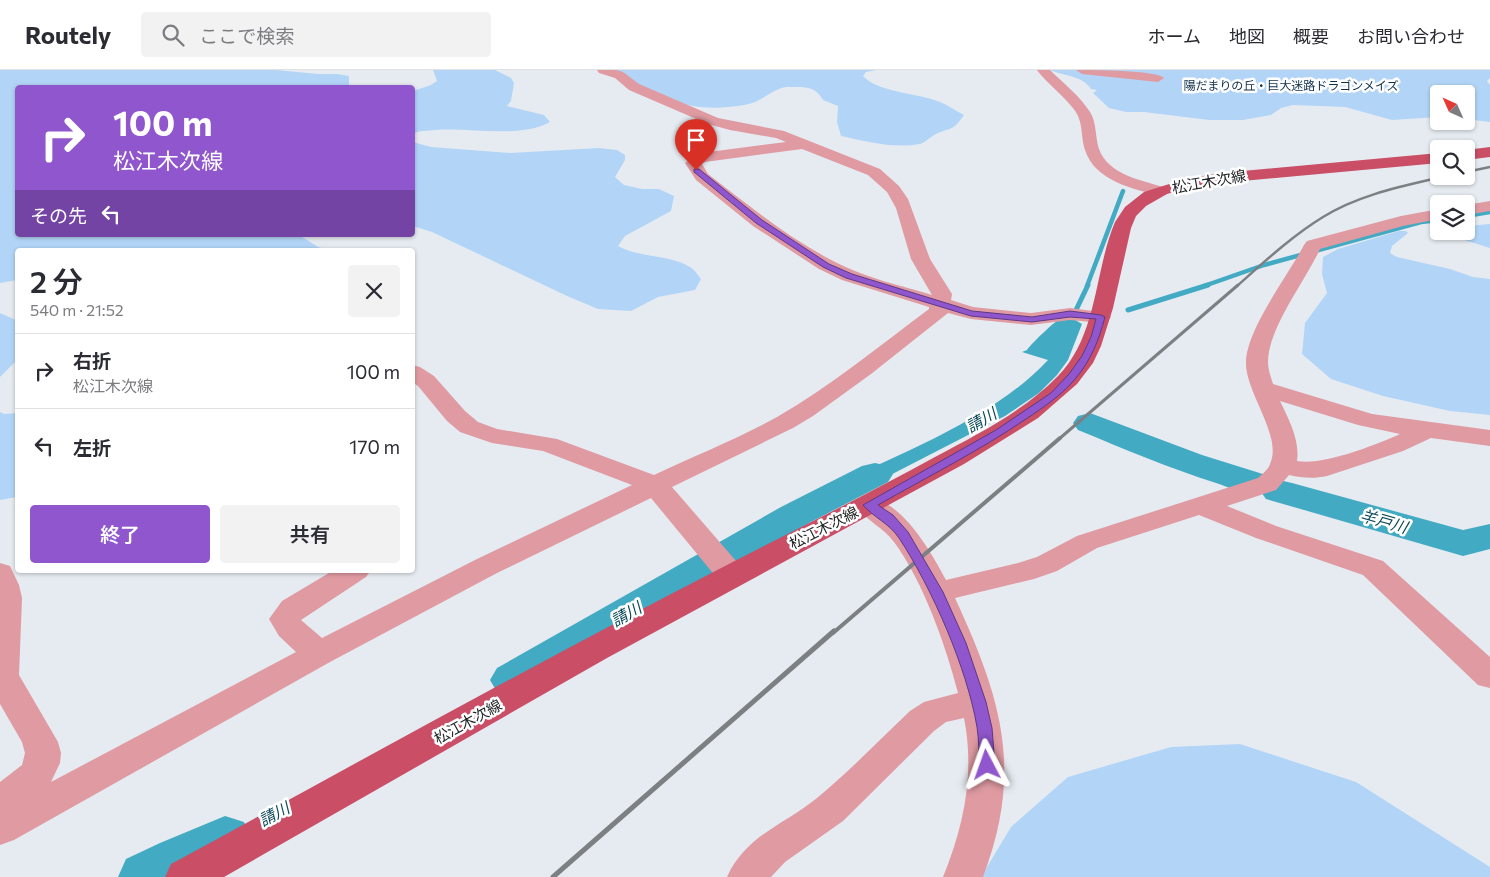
<!DOCTYPE html>
<html lang="ja">
<meta charset="utf-8">
<style>
body{margin:0;font-family:Commissioner,"Noto Sans JP",sans-serif;background:#f2f2f3;color:#2b2b33;height:100vh;display:flex;flex-direction:column;font-size:19px;white-space:nowrap}
*{box-sizing:border-box;margin:0}
p{font-size:16px;color:#7c7c81}
.icon{flex:none;width:28px;height:28px;fill:none;stroke:currentColor;stroke-width:2;stroke-linecap:round;stroke-linejoin:round}
.map{position:relative;flex:1;overflow:hidden}
.drawer{position:absolute;left:15px;top:178px;width:400px;height:325px;display:flex;flex-direction:column;background:#fff;border-radius:5px;box-shadow:0 1px 4px #0004}
.drawer>*{flex:none}
.guide{position:absolute;left:15px;top:15px;width:400px;height:152px;border-radius:5px;box-shadow:0 1px 4px #0004;background:#9056cd;color:#fff;overflow:hidden}
.needle{width:32px;rotate:315deg}
.controls{position:absolute;left:1430px;top:15px;display:grid;gap:10px}
.controls a{display:grid;place-items:center;width:45px;height:45px;border-radius:5px;background:#fff;box-shadow:0 1px 4px #0004;font-size:25px}
.pin{position:absolute;display:grid;place-items:center;width:42px;height:42px;color:#fff;margin:-51px -21px;border-radius:50% 50% 50% 0;rotate:-45deg;box-shadow:0 0 5px #0007}
.pin .icon{rotate:45deg}
.me{position:absolute;width:55px;margin:-28px;rotate:356deg;stroke-linejoin:round;filter:drop-shadow(0 0 4px #0008)}
.turn{display:flex;align-items:center;gap:18px;height:105px;padding:0 15px;font-size:22px}
.turn .icon{width:65px;height:65px;stroke-width:2.5}
.turn b{display:block;font-size:35px;line-height:42px}
.then{display:flex;align-items:center;height:48px;padding:0 15px;background:#0003;gap:10px;font-size:19px}
.round{display:grid;place-items:center;flex:none;width:52px;height:52px;border-radius:5px;background:#f2f2f3}
.summary{display:flex;align-items:center;justify-content:space-between;height:85px;padding:0 15px}
h1{font-size:30px;font-weight:600;line-height:38px}
.cta{display:flex;gap:10px;margin-top:auto;padding:10px 15px}
.cta a{flex:1;height:58px;border-radius:5px;background:#9056cd;color:#fff;font-size:20px;font-weight:600;line-height:58px;text-align:center}
.cta a+a{background:#f2f2f3;color:#2b2b33}
ul{padding:0;list-style:none}
li{display:flex;align-items:center;gap:15px;height:75px;padding:0 15px;border-top:1px solid #e1e1e2}
li div{flex:1}
li b{display:block;font-size:19px}
li em{font-style:normal}
header{display:flex;align-items:center;gap:30px;box-sizing:border-box;height:70px;padding:0 25px;background:#fff;border-bottom:1px solid #e1e1e2}
header strong{font-size:24px}
nav{display:flex;gap:28px;margin-inline-start:auto;font-size:18px}
.search{width:350px;height:45px;background:#f2f2f3;display:flex;align-items:center;gap:12px;box-sizing:border-box;padding:0 18px;border-radius:5px;color:#7c7c81;font-size:19px}
.map>svg:first-child{display:block}
.green{fill:#b2d5f7}
.water{fill:#42aac3}
.lines{fill:none;stroke-linecap:round;stroke-linejoin:round}
.stream-far1{stroke:#42aac3;stroke-width:4.5}
.stream{stroke:#42aac3;stroke-width:5}
.river{fill:#42aac3;fill-rule:evenodd}
.minor{fill:#df9aa2;fill-rule:evenodd}
.major{fill:#c94e66;fill-rule:evenodd}
.rail-far3{stroke:#7c8083;stroke-width:2.5}
.rail-far2{stroke:#7c8083;stroke-width:3}
.rail-far1{stroke:#7c8083;stroke-width:4}
.rail{stroke:#7c8083;stroke-width:5}
.route{fill:#9056cd;stroke:#5e3885}
.labels{text-anchor:middle;stroke-width:5;stroke-linejoin:round;paint-order:stroke}
.far-park-label{font-size:12px;fill:#0f2f4b;stroke:#fff}
.street-label{font-size:15px;fill:#222426;stroke:#fff}
.water-label{font-size:16px;font-style:italic;fill:#0b4957;stroke:#fff}
</style>
<header>
<strong>Routely</strong>
<div class="search"><svg class="icon" aria-label="search" viewBox="0 0 24 24"><circle cx="10" cy="10" r="6"/><path d="M15 15l6 6"/></svg>ここで検索</div>
<nav><a>ホーム</a><a>地図</a><a>概要</a><a>お問い合わせ</a></nav>
</header>
<div class="map">
<svg width="1490" height="807" viewBox="0 0 1490 807">
<rect width="100%" height="100%" fill="#e6ebf1"/>
<path class="green" d="M 0,0 L 276,0 L 318,4 L 337,4 L 349,6 L 349,16 L 345,18 L 18,18 L 18,165 L 299,165 L 318,177 L 329,180 L 18,180 L 17,210 L 0,213 Z
M 433,0 L 495,0 L 511,8 L 514,13 L 511,31 L 507,36 L 544,45 L 550,52 C 519,69 470,57 435,60 C 428,61 419,60 413,64 L 413,21 L 431,15 L 437,11 Z
M 611,0 L 876,0 L 866,2 L 863,6 C 879,23 919,23 940,32 C 948,35 956,41 964,45 C 953,61 952,57 936,64 C 930,67 925,73 919,74 C 894,79 865,71 841,66 L 837,52 L 838,36 L 823,30 C 815,15 803,17 787,17 C 773,18 763,31 749,34 C 690,46 660,28 611,0 Z
M 1050,0 L 1490,0 L 1490,8 L 1487,11 L 1490,15 L 1490,52 L 1466,49 L 1466,24 L 1439,24 L 1439,47 L 1392,50 L 1345,37 L 1293,35 L 1281,38 L 1271,45 L 1243,50 L 1209,50 L 1144,42 L 1126,42 L 1109,38 L 1093,23 L 1097,20 L 1091,19 C 1082,5 1063,6 1050,0 Z
M 413,72 L 431,77 L 510,83 L 599,78 L 617,80 L 625,85 L 625,90 L 615,107 L 624,115 L 642,119 L 659,119 L 674,126 L 671,141 L 625,166 L 618,176 C 640,188 668,184 690,197 C 694,199 698,205 701,209 L 695,220 L 658,227 L 631,241 L 598,239 L 567,226 L 432,162 L 413,156 Z
M 1490,154 L 1490,178 L 1455,167 L 1453,162 L 1466,161 L 1466,156 Z
M 1399,161 L 1406,161 L 1408,163 L 1392,176 L 1390,183 L 1397,187 L 1450,199 L 1473,207 L 1490,209 L 1490,345 L 1450,341 L 1383,326 L 1331,309 L 1302,284 L 1305,253 L 1327,223 L 1322,204 L 1323,187 L 1338,179 Z
M 0,243 L 18,251 L 17,290 L 0,307 Z
M 0,342 L 4,344 L 18,343 L 17,427 L 0,430 Z
M 1240,674 L 1356,712 L 1490,797 L 1490,807 L 981,807 L 1011,757 L 1068,707 L 1171,677 Z"/>
<path class="water" d="M 1072,248 L 1082,254 L 1068,290 L 1057,305 L 1039,323 L 1005,346 L 838,432 L 822,420 C 894,387 995,348 1048,290 L 1022,282 L 1027,280 C 1030,275 1052,254 1057,251 C 1062,249 1067,251 1072,248 Z"/>
<g class="lines">
<path class="stream-far1" d="M 1466,146 L 1490,142
M 1087,216 L 1123,121
M 1204,216 L 1264,195 L 1421,152 L 1439,150"/>
<path class="stream" d="M 1076,240 L 1088,215
M 1128,240 L 1208,215"/>
<path class="river" d="M 1090,343 L 1202,385 L 1266,405 L 1271,412 L 1279,410 L 1292,413 L 1463,460 L 1490,454 L 1490,479 L 1463,486 L 1266,429 L 1261,422 C 1246,426 1231,418 1216,413 C 1169,398 1124,379 1078,360 L 1073,353 L 1078,346 Z
M 875,393 L 888,396 L 893,404 L 888,412 L 809,453 L 529,622 L 513,627 L 497,622 L 490,610 L 497,598 L 781,437 L 862,396 Z
M 225,746 L 244,752 L 252,769 L 244,786 L 199,807 L 118,807 L 126,789 L 160,773 Z"/>
<path class="minor" d="M 597,0 L 616,0 L 623,2 L 639,14 L 718,48 L 784,61 L 880,99 L 899,116 L 908,129 L 930,189 L 952,224 L 951,230 L 973,237 L 1031,243 L 1070,238 L 1108,243 L 1111,247 L 1108,251 L 1101,253 L 1070,250 L 1031,255 L 971,249 L 948,243 L 871,304 L 813,346 L 793,358 L 672,417 L 743,499 L 747,506 L 743,513 L 732,516 L 721,513 L 651,428 L 497,503 L 330,592 L 14,770 L 0,775 L 0,712 L 22,695 L 25,683 L 22,672 L 0,634 L 0,493 L 10,496 L 19,515 L 22,528 L 19,605 L 58,672 L 61,683 L 60,693 L 51,712 L 296,582 L 279,566 L 269,549 L 282,531 L 334,500 L 371,500 L 366,507 L 301,550 L 322,568 L 477,489 L 632,415 L 543,381 L 492,373 L 460,362 L 447,351 L 418,316 L 412,312 L 412,295 L 420,297 L 434,306 L 465,341 L 478,352 L 497,359 L 557,369 L 654,405 C 694,386 738,369 777,347 C 831,316 879,276 929,239 L 929,237 L 842,210 L 819,199 L 753,156 L 696,110 L 685,93 L 696,85 L 701,83 L 786,72 L 776,68 L 730,60 L 708,54 L 629,20 L 615,8 L 599,3 ZM 802,79 L 868,105 L 887,122 L 896,138 L 911,189 L 932,225 C 906,217 879,211 855,201 C 803,180 752,138 708,104 L 702,94 L 705,92 Z
M 1037,0 L 1050,0 C 1063,13 1080,26 1090,42 C 1097,53 1095,67 1099,79 C 1108,105 1144,111 1167,118 L 1169,121 L 1167,124 L 1161,126 C 1133,119 1095,111 1085,80 C 1081,69 1083,57 1078,46 C 1072,32 1047,14 1037,0 Z
M 1076,0 C 1091,0 1156,0 1164,8 L 1158,12 L 1082,4 Z
M 1490,131 L 1490,141 L 1466,145 L 1466,135 Z
M 1439,139 L 1439,149 L 1403,156 L 1320,179 C 1306,210 1268,258 1268,292 C 1268,300 1271,307 1273,314 L 1372,344 L 1490,360 L 1490,376 L 1431,368 L 1403,381 L 1327,406 C 1314,409 1302,408 1289,405 L 1276,420 L 1227,436 L 1276,456 L 1383,491 L 1490,587 L 1490,618 L 1478,615 L 1363,505 L 1256,468 L 1199,445 L 1097,478 L 1057,501 L 1034,509 L 955,528 C 1001,628 1024,699 983,807 L 943,807 C 964,756 975,703 964,648 L 946,652 L 934,661 L 843,751 L 785,792 L 771,807 L 727,807 C 746,765 784,755 817,728 C 850,701 879,670 910,641 L 924,632 L 958,623 C 946,576 923,511 894,472 C 883,457 865,450 855,435 L 859,429 C 897,420 931,482 946,510 L 1018,493 L 1037,487 L 1077,466 L 1258,408 C 1262,404 1268,400 1270,394 C 1283,366 1245,322 1246,292 C 1247,258 1288,206 1304,175 L 1307,171 L 1401,146 ZM 1280,331 L 1358,355 L 1400,364 C 1376,375 1322,396 1297,391 C 1300,370 1289,350 1280,331 Z"/>
<path class="major" d="M 1490,77 L 1490,87 L 1466,90 L 1466,80 Z
M 1439,83 L 1439,93 L 1221,113 L 1185,119 L 1167,124 L 1146,136 L 1136,146 L 1131,158 L 1113,238 L 1101,276 L 1093,293 L 1077,314 L 1038,348 L 964,394 L 607,588 L 224,807 L 165,807 L 171,794 C 355,694 538,592 725,496 C 795,460 866,425 935,387 C 978,364 1024,341 1058,306 C 1098,265 1094,202 1115,152 L 1125,137 L 1144,122 L 1185,109 L 1221,103 Z"/>
<path class="rail-far3" d="M 1466,102 L 1490,97
M 1237,216 C 1264,192 1292,166 1323,147 C 1360,124 1404,116 1446,106"/>
<path class="rail-far2" d="M 1059,369 L 1238,215"/>
<path class="rail-far1" d="M 833,563 L 1060,368"/>
<path class="rail" d="M 553,807 L 834,561"/>
</g>
<path class="route" d="M 694,99 L 699,99 L 762,150 L 829,194 L 852,204 L 972,241 L 1032,247 L 1070,241 L 1101,245 L 1105,247 C 1099,270 1091,290 1076,308 C 1062,325 1044,337 1026,349 C 979,381 927,407 878,435 L 893,445 L 908,462 L 943,522 L 966,573 L 986,632 L 992,658 L 995,695 L 993,700 L 987,702 L 982,700 L 979,695 C 979,683 979,670 977,657 C 967,598 932,518 899,468 C 889,453 873,447 863,435 L 996,360 L 1051,323 L 1069,304 L 1082,286 L 1091,267 L 1096,249 L 1070,247 L 1032,252 L 971,246 L 846,208 L 823,197 L 756,153 L 694,102 Z"/>
<g class="labels">
<g class="far-park-label">
<text x="1291" y="20">陽だまりの丘・巨大迷路ドラゴンメイズ</text>
</g>
<g class="street-label">
<text transform="translate(1209 112) rotate(-10)" y="5">松江木次線</text>
<text transform="translate(824 458) rotate(-27)" y="5">松江木次線</text>
<text transform="translate(468 652) rotate(-29)" y="5">松江木次線</text>
</g>
<g class="water-label">
<text transform="translate(981 350) rotate(-30)" y="6">請川</text>
<text transform="translate(1384 451) rotate(16)" y="6">羊戸川</text>
<text transform="translate(626 544) rotate(-30)" y="6">請川</text>
<text transform="translate(274 744) rotate(-28)" y="6">請川</text>
</g>
</g>
</svg>
<div class="controls">
<a><svg class="needle" viewBox="-14 -14 28 28"><path d="M0-13l5 13h-10z" fill="#e53935"/><path d="M0 13l5-13h-10z" fill="#7c7c81"/></svg></a>
<a><svg class="icon" aria-label="search" viewBox="0 0 24 24"><circle cx="10" cy="10" r="6"/><path d="M15 15l6 6"/></svg></a>
<a><svg class="icon" aria-label="layers" viewBox="0 0 24 24"><path d="M12 4l9 5-9 5-9-5zM3 14l9 5 9-5"/></svg></a>
</div>
<div class="pin" style="left:696px;top:100px;background:#d93025"><svg class="icon" aria-label="arrive" viewBox="0 0 24 24"><path d="M6 21V4h12l-3 4 3 4H6"/></svg></div>
<svg class="me" style="left:987px;top:695px" viewBox="-20 -20 40 40"><path d="M0-17L14 15 0 8-14 15z" fill="#9056cd" stroke="#fff" stroke-width="4"/></svg>
<div class="guide">
<div class="turn"><svg class="icon" aria-label="right" viewBox="0 0 24 24"><path d="M7 20v-9h11M14 6l5 5-5 5"/></svg><div><b>100 m</b>松江木次線</div></div>
<div class="then">その先<svg class="icon" aria-label="left" viewBox="0 0 24 24"><path d="M17 20v-9H6M10 6l-5 5 5 5"/></svg></div>
</div>
<section class="drawer">
<div class="summary"><div><h1>2 分</h1><p>540 m · 21:52</p></div><a class="round"><svg class="icon" aria-label="close" viewBox="0 0 24 24"><path d="M6 6l12 12M18 6L6 18"/></svg></a></div>
<ul>
<li><svg class="icon" aria-label="right" viewBox="0 0 24 24"><path d="M7 20v-9h11M14 6l5 5-5 5"/></svg><div><b>右折</b><p>松江木次線</p></div><em>100 m</em></li>
<li><svg class="icon" aria-label="left" viewBox="0 0 24 24"><path d="M17 20v-9H6M10 6l-5 5 5 5"/></svg><div><b>左折</b></div><em>170 m</em></li>
</ul>
<div class="cta"><a>終了</a><a>共有</a></div>
</section>
</div>
